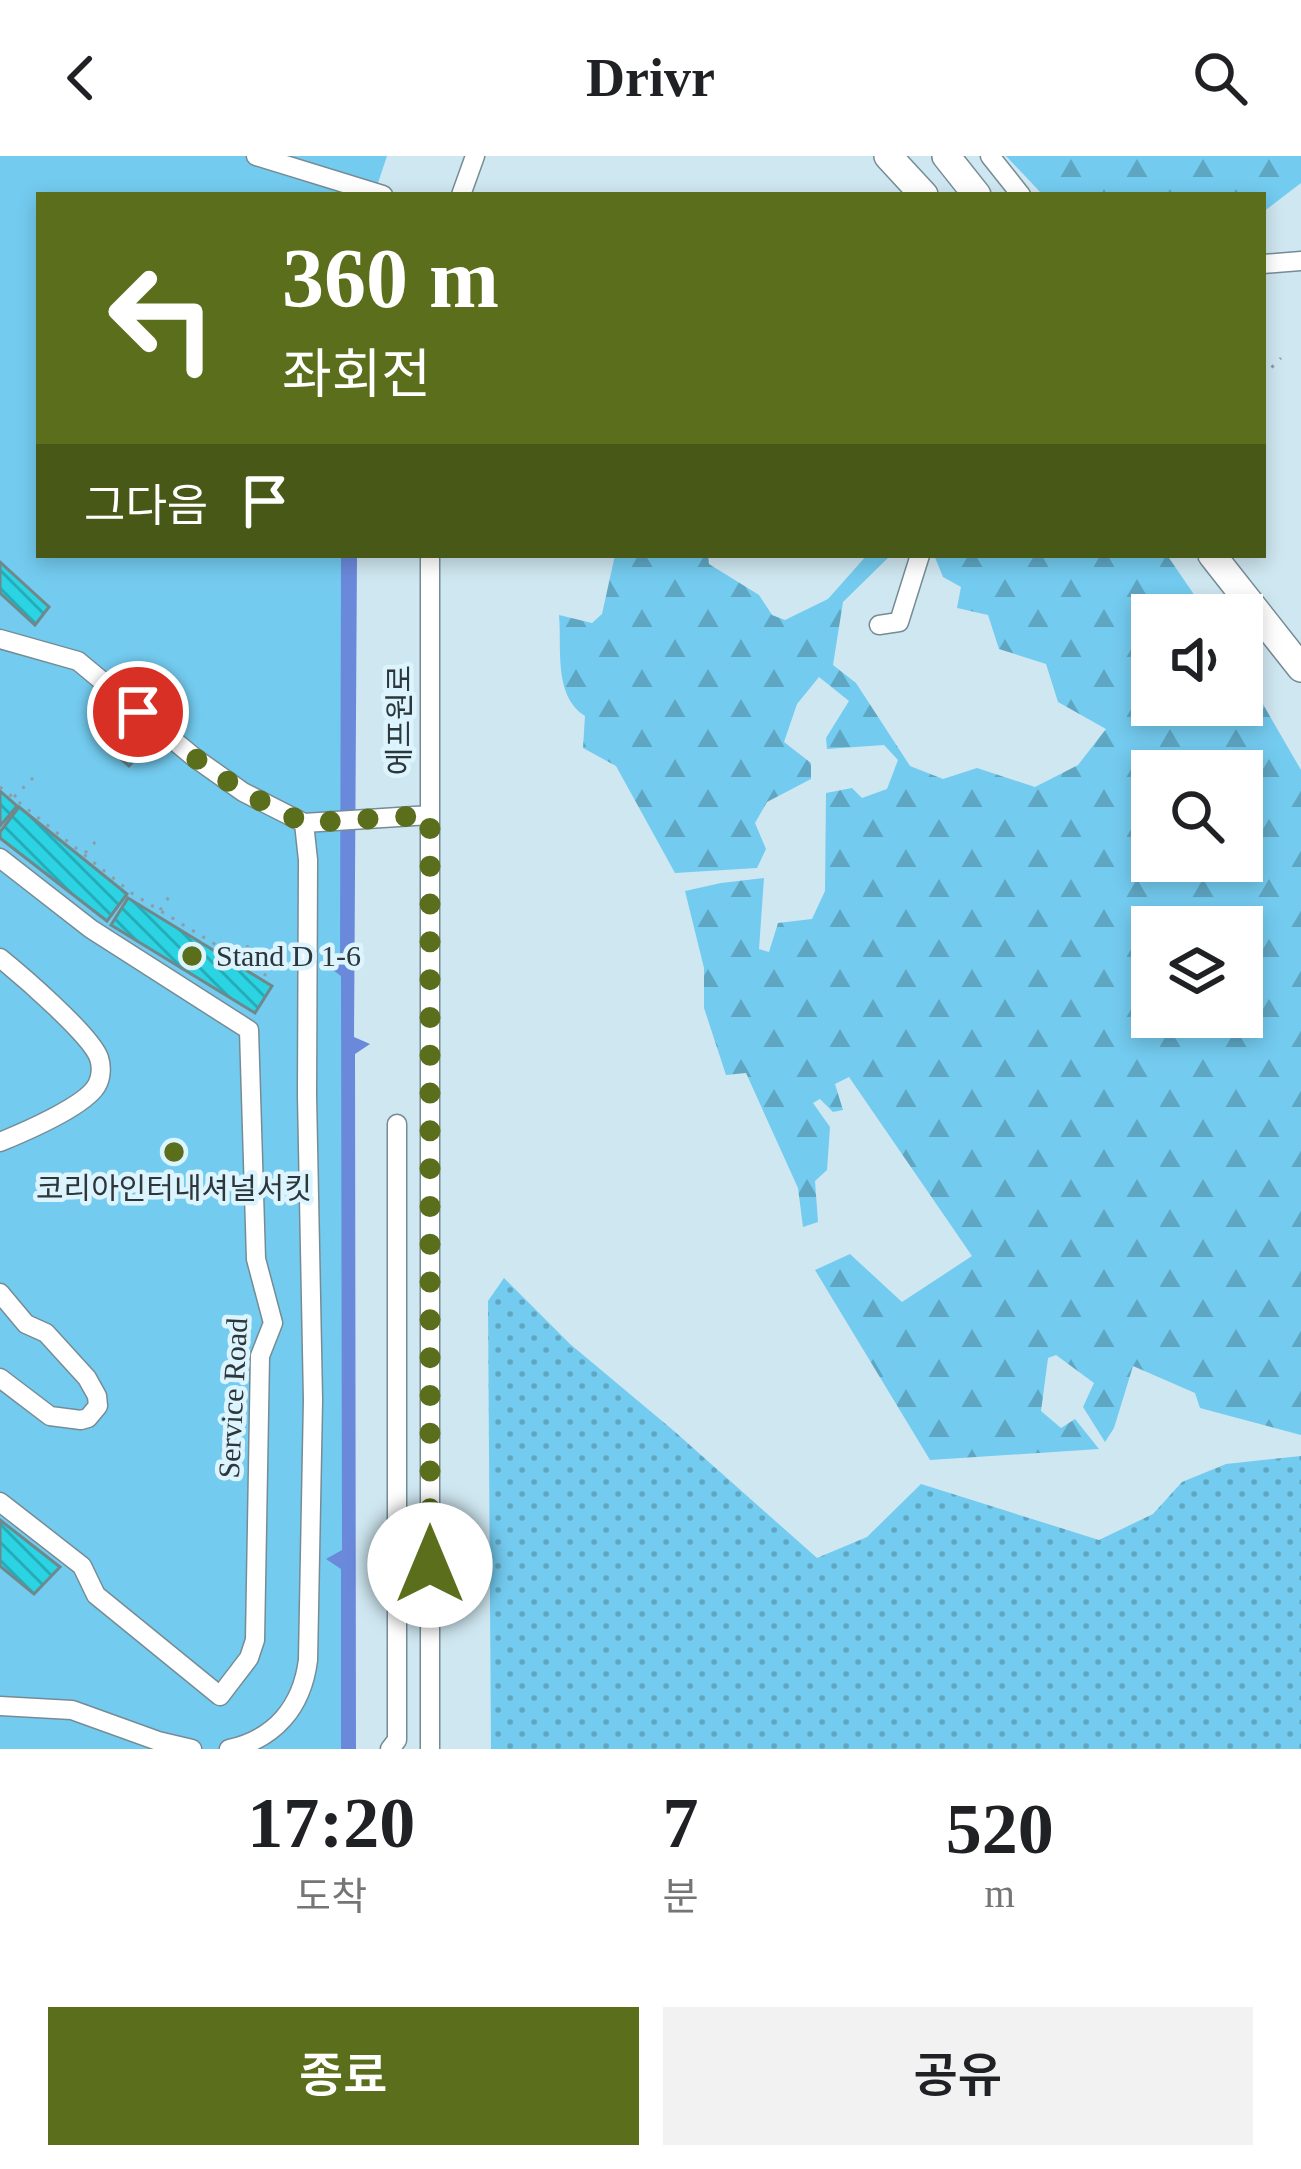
<!DOCTYPE html>
<html lang="ko">
<meta charset="utf-8">
<style>
body{margin:0;font-family:"Times New Roman","Noto Sans KR",serif;background:#f2f2f2;color:#202124;height:100vh;display:flex;flex-direction:column;font-size:45px;white-space:nowrap}
*{box-sizing:border-box;margin:0}
p{font-size:39px;color:#757577}
.icon{flex:none;width:66px;height:66px;fill:none;stroke:currentColor;stroke-width:2;stroke-linecap:round;stroke-linejoin:round}
.map{position:relative;height:1593px;overflow:hidden}
.sheet{display:flex;flex-direction:column;background:#fff;flex:1}
.sheet>*{flex:none}
.banner{position:absolute;left:36px;top:36px;width:1230px;height:366px;border-radius:0px;box-shadow:0 6px 18px #0003;background:#5b6e1c;color:#fff;overflow:hidden}
.fabs{position:absolute;left:1131px;top:438px;display:grid;gap:24px}
.fabs a{display:grid;place-items:center;width:132px;height:132px;border-radius:0px;background:#fff;box-shadow:0 6px 18px #0003;font-size:60px}
.pin{position:absolute;display:grid;place-items:center;width:102px;height:102px;color:#fff;margin:-51px;border:6px solid #fff;border-radius:50%;box-shadow:0 3px 12px #0007}
.me{position:absolute;width:132px;margin:-66px;rotate:0deg;stroke-linejoin:round;filter:drop-shadow(0 0 9px #0008)}
.turn{display:flex;align-items:center;gap:42px;height:252px;padding:0 48px;font-size:54px}
.turn .icon{width:156px;height:156px;stroke-width:2.5}
.turn b{display:block;font-size:84px;line-height:102px}
.then{display:flex;align-items:center;height:114px;padding:0 48px;background:#0003;gap:24px;font-size:45px}
.eta{display:flex;justify-content:space-evenly;align-items:center;height:204px;text-align:center}
.eta b{font-size:72px;font-weight:600;line-height:84px}
.primary-button{display:flex;gap:24px;margin-top:auto;padding:24px 48px}
.primary-button a{flex:1;height:138px;border-radius:0px;background:#5b6e1c;color:#fff;font-size:48px;font-weight:600;line-height:138px;text-align:center}
.primary-button a+a{background:#f2f2f2;color:#202124}
header{display:flex;justify-content:space-between;align-items:center;height:156px;padding:0 48px;background:#fff;font-size:54px;font-weight:600}
.map>svg:first-child{display:block}
.grass{fill:url(#grass-dots)}
.forest{fill:url(#forest-firs);fill-rule:evenodd}
.pitch{fill:#73cbef}
.water{fill:#6b89db}
.building{fill:url(#building-back-hatch);stroke:#6f888b;stroke-width:3}
.lines{fill:none;stroke-linecap:round;stroke-linejoin:round}
.minor-casing{stroke:#768c95;stroke-width:21}
.highway-casing{stroke:#768c95;stroke-width:30}
.path{stroke:#8c9ea5;stroke-width:3;stroke-dasharray:3 9;stroke-linecap:butt}
.minor{stroke:#fff;stroke-width:18}
.highway{stroke:#fff;stroke-width:27}
.route{stroke:#5b6e1c;stroke-width:21;stroke-dasharray:0 37.8}
.poi-dot{fill:#5b6e1c;stroke:#dcf4fe;stroke-width:4.5}
.labels{text-anchor:middle;stroke-width:9;stroke-linejoin:round;paint-order:stroke}
.street-label{font-size:30px;fill:#2d363a;stroke:#dcf4fe}
.poi-label{font-size:30px;fill:#2d363a;stroke:#dcf4fe;text-anchor:start}
</style>
<header><svg class="icon" aria-label="back" viewBox="0 0 24 24"><path d="M15 5l-7 7 7 7"/></svg>Drivr<svg class="icon" aria-label="search" viewBox="0 0 24 24"><circle cx="10" cy="10" r="6"/><path d="M15 15l6 6"/></svg></header>
<div class="map">
<svg width="1301" height="1593" viewBox="0 0 1301 1593">
<defs>
<pattern id="grass-dots" width="8" height="8" patternUnits="userSpaceOnUse" patternTransform="scale(3)"><rect width="8" height="8" fill="#73cbef"/><path d="M2 2h.1M6 6h.1" fill="none" stroke="#5fa6c3" stroke-width="1.8" stroke-linecap="round"/></pattern>
<pattern id="forest-firs" width="22" height="20" patternUnits="userSpaceOnUse" patternTransform="scale(3)"><rect width="22" height="20" fill="#73cbef"/><path d="M5 1l3.5 6h-7zM16 11l3.5 6h-7z" fill="#5fa6c3"/></pattern>
<pattern id="building-back-hatch" width="6" height="6" patternUnits="userSpaceOnUse" patternTransform="scale(3)"><rect width="6" height="6" fill="#2cd3e3"/><path d="M-1 5l2 2M0 0l6 6M5-1l2 2" fill="none" stroke="#26acb9"/></pattern>
</defs>
<rect width="100%" height="100%" fill="#cfe7f1"/>
<path class="grass" d="M 504,1122 L 570,1188 L 674,1275 L 817,1402 L 867,1381 L 921,1328 L 1099,1384 L 1153,1358 L 1182,1326 L 1226,1308 L 1301,1300 L 1301,1593 L 491,1593 L 488,1145 Z"/>
<path class="forest" d="M 1006,0 L 1301,0 L 1301,27 L 1263,56 L 1263,39 L 1043,39 Z
M 615,399 L 708,399 L 709,408 L 759,439 L 772,459 L 785,464 L 828,443 L 867,399 L 891,399 L 843,446 L 833,509 L 856,527 L 910,610 L 943,623 L 977,612 L 1035,631 L 1078,609 L 1106,573 L 1058,546 L 1046,508 L 999,493 L 988,459 L 957,452 L 961,431 L 943,421 L 934,399 L 958,401 L 961,399 L 1167,399 L 1208,459 L 1152,459 L 1152,549 L 1242,549 L 1242,512 L 1301,614 L 1301,1279 L 1200,1252 L 1195,1237 L 1133,1210 L 1114,1272 L 1105,1286 L 1083,1251 L 1094,1227 L 1056,1199 L 1048,1202 L 1041,1255 L 1061,1272 L 1075,1263 L 1099,1293 L 930,1304 L 815,1114 L 850,1098 L 902,1146 L 972,1100 L 849,921 L 835,928 L 843,954 L 833,956 L 820,943 L 813,947 L 830,971 L 827,1014 L 815,1025 L 818,1066 L 803,1071 L 798,1032 L 746,917 L 726,919 L 704,852 L 704,812 L 685,735 L 721,727 L 764,722 L 759,793 L 769,796 L 778,767 L 812,763 L 825,735 L 826,637 L 852,632 L 862,642 L 887,633 L 898,604 L 884,589 L 827,593 L 826,582 L 849,545 L 819,521 L 797,548 L 784,586 L 811,607 L 811,623 L 767,646 L 755,667 L 766,693 L 757,712 L 675,717 L 616,610 L 583,592 L 585,560 C 553,540 562,492 559,459 L 592,467 L 602,458 ZM 1152,615 L 1242,615 L 1242,705 L 1152,705 ZM 1152,771 L 1242,771 L 1242,861 L 1152,861 Z"/>
<path class="pitch" d="M 0,0 L 387,0 L 374,39 L 39,39 L 39,399 L 348,399 L 349,1593 L 0,1593 Z"/>
<path class="water" d="M 341,399 L 357,399 L 354,881 L 370,888 L 355,898 L 356,1593 L 341,1593 L 341,1413 L 326,1403 L 342,1394 L 341,820 L 326,809 L 340,801 Z"/>
<path class="building" d="M 0,406 L 49,451 L 35,469 L 0,437 Z
M 114,578 L 139,599 L 129,610 L 105,589 Z
M 0,635 L 17,650 L 0,670 Z
M 19,651 L 127,738 L 107,765 L 0,682 L 0,676 Z
M 128,742 L 272,830 L 255,857 L 111,769 Z
M 0,1364 L 60,1411 L 34,1438 L 0,1410 Z"/>
<g class="lines">
<g class="minor-casing">
<path id="minor" d="M 256,0 L 383,39
M 990,0 L 1021,39
M 461,39 L 475,0
M 1263,108 L 1301,105
M 879,469 L 899,466 L 920,399
M 0,483 L 78,505 L 195,602 L 243,636 L 304,667 L 430,659
M 0,702 L 91,773 L 249,874 L 256,1103 L 273,1167 L 260,1200 L 255,1484 L 249,1502 L 220,1540 L 96,1439 L 82,1410 L 0,1346
M 0,802 C 21,819 91,879 99,902 C 102,911 101,922 97,929 C 86,950 22,977 0,986
M 0,1137 L 26,1168 L 46,1177 L 87,1222 L 97,1240 L 98,1250 L 88,1262 L 81,1264 L 50,1260 L 0,1222
M 0,1550 L 72,1554 L 158,1585 L 192,1593
M 229,1593 C 275,1583 302,1551 308,1504 L 313,1244 L 307,939 L 308,704 L 304,667
M 390,1593 L 397,1584 L 397,968
M 430,1593 L 430,399"/>
</g>
<g class="highway-casing">
<path id="highway" d="M 888,0 L 924,39
M 946,0 L 977,39
M 1212,399 L 1301,512"/>
</g>
<path class="path" d="M 1263,220 L 1281,202
M 0,631 L 133,738 L 267,820
M 14,641 L 34,621
M 85,697 L 100,681
M 160,754 L 171,738
M 242,803 L 251,783"/>
<use href="#minor" class="minor"/>
<use href="#highway" class="highway"/>
</g>
<g class="lines">
<path class="route" d="M 138,556 L 195,602 L 243,636 L 304,667 L 430,659 L 430,1409"/>
</g>
<g class="poi-dot">
<circle cx="192" cy="800" r="12"/>
<circle cx="174" cy="996" r="12"/>
</g>
<g class="labels">
<g class="street-label">
<text transform="translate(400 564) rotate(-90)" y="10">에프원로</text>
<text transform="translate(233 1242) rotate(-87)" y="10">Service Road</text>
</g>
<g class="poi-label">
<text x="216" y="810">Stand D 1-6</text>
<text x="174" y="1043" text-anchor="middle">코리아인터내셔널서킷</text>
</g>
</g>
</svg>
<div class="fabs">
<a><svg class="icon" aria-label="sound" viewBox="0 0 24 24"><path d="M4 9h4l5-4v14l-5-4H4zM17 9q2 3 0 6"/></svg></a>
<a><svg class="icon" aria-label="search" viewBox="0 0 24 24"><circle cx="10" cy="10" r="6"/><path d="M15 15l6 6"/></svg></a>
<a><svg class="icon" aria-label="layers" viewBox="0 0 24 24"><path d="M12 4l9 5-9 5-9-5zM3 14l9 5 9-5"/></svg></a>
</div>
<div class="pin" style="left:138px;top:556px;background:#d93025"><svg class="icon" aria-label="arrive" viewBox="0 0 24 24"><path d="M6 21V4h12l-3 4 3 4H6"/></svg></div>
<svg class="me" style="left:430px;top:1409px" viewBox="-20 -20 40 40"><circle r="19" fill="#fff"/><path d="M0-13L10 11 0 6-10 11z" fill="#5b6e1c"/></svg>
<div class="banner">
<div class="turn"><svg class="icon" aria-label="left" viewBox="0 0 24 24"><path d="M17 20v-9H6M10 6l-5 5 5 5"/></svg><div><b>360 m</b>좌회전</div></div>
<div class="then">그다음<svg class="icon" aria-label="arrive" viewBox="0 0 24 24"><path d="M6 21V4h12l-3 4 3 4H6"/></svg></div>
</div>
</div>
<section class="sheet">
<div class="eta">
<div><b>17:20</b><p>도착</p></div>
<div><b>7</b><p>분</p></div>
<div><b>520</b><p>m</p></div>
</div>
<div class="primary-button"><a>종료</a><a>공유</a></div>
</section>
